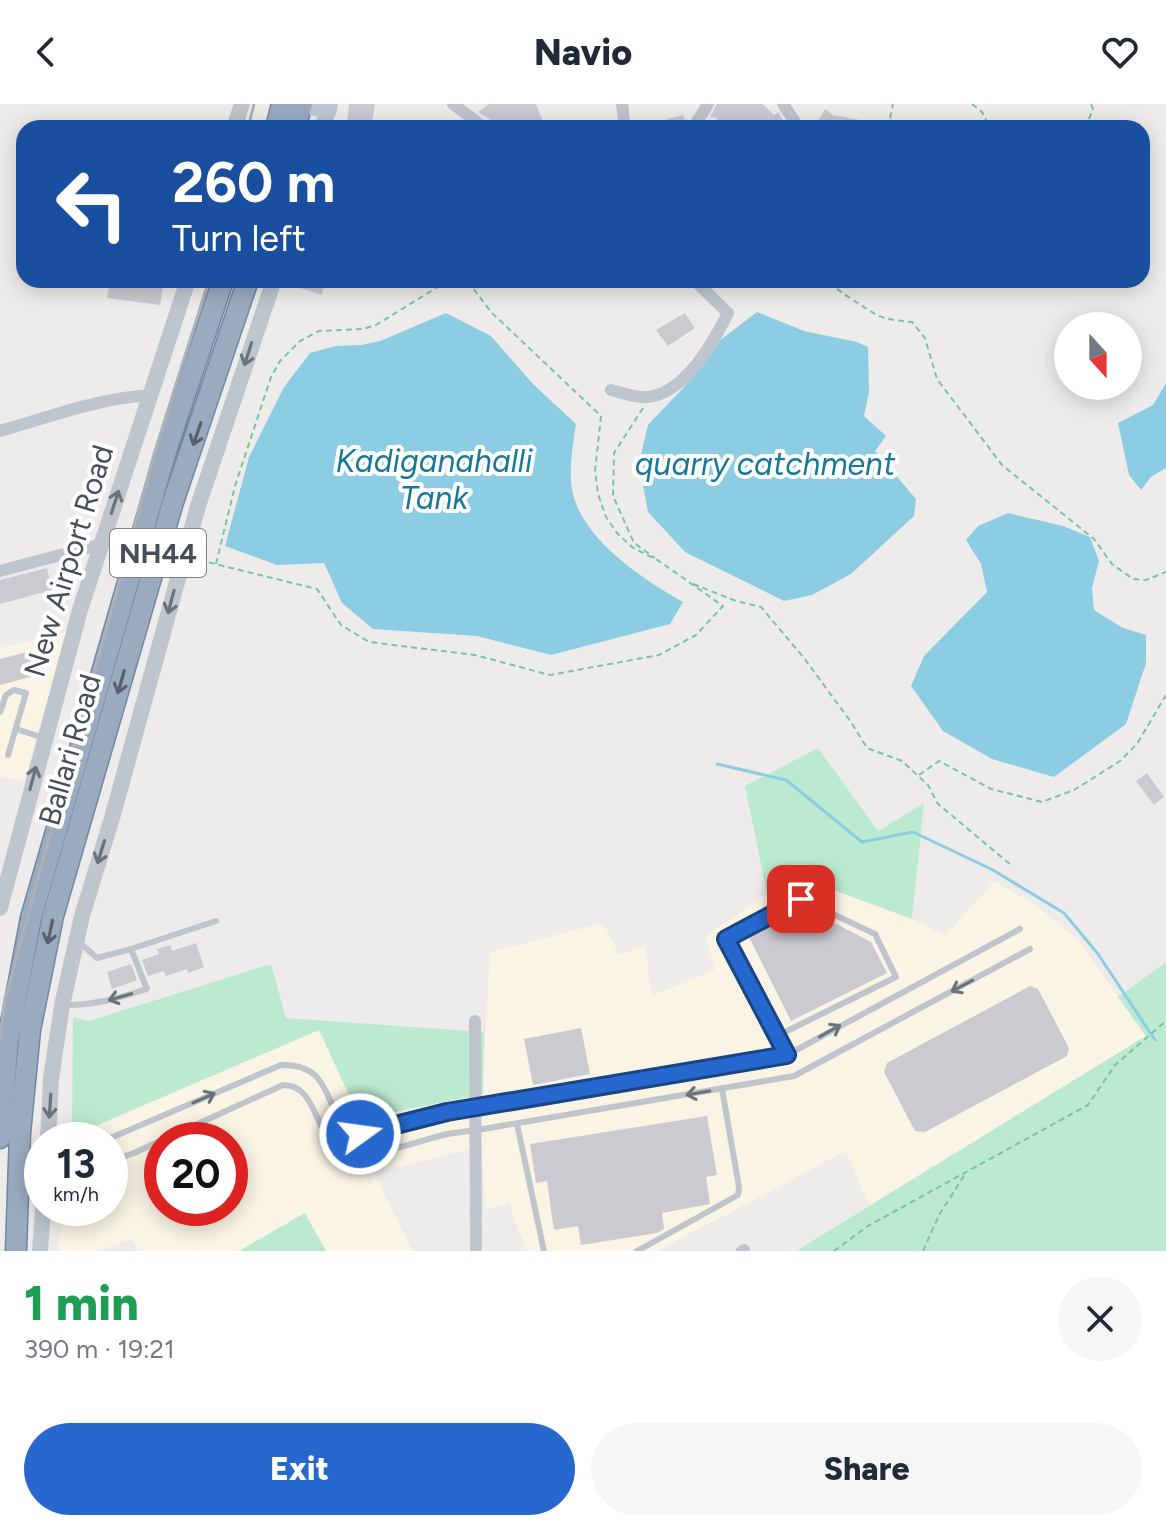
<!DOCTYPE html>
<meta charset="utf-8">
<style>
body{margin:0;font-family:Figtree,sans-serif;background:#f6f6f7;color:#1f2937;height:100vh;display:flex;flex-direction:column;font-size:30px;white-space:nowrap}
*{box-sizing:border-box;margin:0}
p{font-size:26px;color:#747a83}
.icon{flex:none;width:44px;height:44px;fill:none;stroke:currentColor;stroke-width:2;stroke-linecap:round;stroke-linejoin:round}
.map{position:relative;height:1147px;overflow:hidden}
.side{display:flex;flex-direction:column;background:#fff;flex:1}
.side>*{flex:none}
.top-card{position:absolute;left:16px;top:16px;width:1134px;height:168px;border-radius:24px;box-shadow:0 4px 20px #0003;background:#1a4fa0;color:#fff;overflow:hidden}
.needle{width:52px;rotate:159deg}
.fabs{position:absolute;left:1054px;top:208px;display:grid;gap:16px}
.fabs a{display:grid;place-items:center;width:88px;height:88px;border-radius:50%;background:#fff;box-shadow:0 4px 20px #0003;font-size:40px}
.speed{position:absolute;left:24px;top:1018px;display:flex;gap:16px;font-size:40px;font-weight:700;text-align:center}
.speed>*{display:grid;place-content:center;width:104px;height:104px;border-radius:50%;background:#fff;box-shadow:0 4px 20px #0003;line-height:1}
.speed small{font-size:20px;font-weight:400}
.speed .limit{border:12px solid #d22;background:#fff;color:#111}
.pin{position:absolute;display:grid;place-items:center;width:68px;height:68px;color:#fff;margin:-34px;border-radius:16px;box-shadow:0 4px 12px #0006}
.me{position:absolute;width:88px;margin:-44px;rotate:76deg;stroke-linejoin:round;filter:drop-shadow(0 0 6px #0008)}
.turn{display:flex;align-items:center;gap:28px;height:168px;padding:0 24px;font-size:36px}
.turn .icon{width:104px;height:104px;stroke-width:2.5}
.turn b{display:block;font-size:56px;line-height:68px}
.round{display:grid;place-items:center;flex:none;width:84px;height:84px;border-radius:42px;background:#f6f6f7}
.headline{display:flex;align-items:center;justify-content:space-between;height:136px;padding:0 24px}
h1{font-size:48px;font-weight:800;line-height:60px;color:#1e9e55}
.primary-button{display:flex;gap:16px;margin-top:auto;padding:16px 24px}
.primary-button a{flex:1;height:92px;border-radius:48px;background:#2668cd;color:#fff;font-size:32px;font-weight:800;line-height:92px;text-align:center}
.primary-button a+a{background:#f6f6f7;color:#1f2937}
header{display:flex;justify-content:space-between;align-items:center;height:104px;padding:0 24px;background:#fff;font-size:36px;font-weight:800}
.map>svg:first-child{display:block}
.commercial{fill:#f9f4e4;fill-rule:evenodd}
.green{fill:#bcead0}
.water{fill:#8ccde4}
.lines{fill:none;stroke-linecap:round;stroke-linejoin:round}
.stream{stroke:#8ccde4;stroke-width:3}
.building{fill:#cacad0}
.trunk-casing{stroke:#7287a3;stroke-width:23}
.path{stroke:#77c5a2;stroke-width:2;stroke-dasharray:6 4;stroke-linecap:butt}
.service{stroke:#bec5cd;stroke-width:6}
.minor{stroke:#bec5cd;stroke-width:12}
.tertiary{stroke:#bec5cd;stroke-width:16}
.secondary{stroke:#bfc8d4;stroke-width:18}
.trunk{stroke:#9aabc0;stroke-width:20}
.rail{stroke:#aeb1b6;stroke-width:3}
.service-bridge{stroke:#bec5cd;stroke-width:6}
.oneway{stroke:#6a727a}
.oneway2{stroke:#57616c}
.route-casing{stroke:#194485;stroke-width:20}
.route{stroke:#2668cd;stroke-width:14}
.labels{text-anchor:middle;stroke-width:8;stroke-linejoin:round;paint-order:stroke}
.shield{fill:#fff;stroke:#7e8389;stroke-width:2}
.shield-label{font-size:28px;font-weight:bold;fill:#464e57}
.street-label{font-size:30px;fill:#464e57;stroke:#fff}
.water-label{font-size:32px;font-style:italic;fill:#177899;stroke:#fff}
</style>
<header><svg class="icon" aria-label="back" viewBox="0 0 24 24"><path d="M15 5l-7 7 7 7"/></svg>Navio<svg class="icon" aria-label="heart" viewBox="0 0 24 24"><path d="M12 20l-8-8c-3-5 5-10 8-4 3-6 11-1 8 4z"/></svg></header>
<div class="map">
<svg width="1166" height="1147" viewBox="0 0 1166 1147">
<rect width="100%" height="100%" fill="#eeeceb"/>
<path class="commercial" d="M 69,527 L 24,677 L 0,673 L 0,544 Z
M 799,773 L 912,815 L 945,832 L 995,777 L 1039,804 L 1078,836 L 1146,932 L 869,1101 L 846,1047 L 657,1147 L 528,1147 L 516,1121 L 510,1098 L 486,1106 L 481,1042 L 374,1069 L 413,1147 L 326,1147 L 304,1110 L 239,1147 L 138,1147 L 132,1135 L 97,1147 L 58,1147 L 63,1104 L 110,1104 L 110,1036 L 72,1036 L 72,1032 L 319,926 L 482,990 L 490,848 L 603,819 L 619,851 L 645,842 L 652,892 L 715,866 L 706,832 L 767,790 ZM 162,1036 L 230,1036 L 230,1104 L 162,1104 Z"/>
<path class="green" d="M 818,644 L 878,727 L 924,699 L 912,815 L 799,773 L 767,790 L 745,682 Z
M 1166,858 L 1166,1147 L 796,1147 L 1146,932 L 1118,893 Z
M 271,860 L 286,914 L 484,928 L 483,990 L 360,1015 L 319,926 L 72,1032 L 73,913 L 89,917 Z
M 305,1109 L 326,1147 L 239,1147 Z"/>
<path class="water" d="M 757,208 L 804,227 L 857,238 L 868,243 L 869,288 L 864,312 L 886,332 L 875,347 L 916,395 L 914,412 L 851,470 L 812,491 L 784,497 L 685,448 L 648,408 L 639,359 L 648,321 L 686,281 L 719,237 Z
M 446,209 L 491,232 L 533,280 L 576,320 C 573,342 567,372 574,394 C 588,439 644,476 683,498 L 670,520 L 551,551 L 477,532 L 373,525 L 342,499 L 324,459 L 277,461 L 225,442 L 249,353 L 284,283 L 310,249 L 336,242 L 361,241 L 380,237 Z
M 1166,279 L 1166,364 L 1151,373 L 1141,386 L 1129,371 L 1118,319 L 1153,301 Z
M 1008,409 L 1063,422 L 1090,433 L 1099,457 L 1092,484 L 1094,506 L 1123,524 L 1146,531 L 1146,559 L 1126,620 L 1054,673 L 992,655 L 943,627 L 911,582 L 924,552 L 987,488 L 981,460 L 966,436 L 978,422 Z"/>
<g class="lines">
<path class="stream" d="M 717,660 L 786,676 L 862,738 L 913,728 L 993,766 L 1064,809 L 1098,850 L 1155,936"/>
</g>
<path class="building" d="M 349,0 L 375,0 L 372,19 L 356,17 L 355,24 L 350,23 L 347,19 Z
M 489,0 L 536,0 L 546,24 L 504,24 L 478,8 Z
M 717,0 L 763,0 L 774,11 L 778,8 L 788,24 L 709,24 L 718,14 L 710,13 Z
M 825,5 L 833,11 L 860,16 L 866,24 L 830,24 L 818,17 Z
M 683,11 L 686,19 L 684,24 L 669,24 L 667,15 Z
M 110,176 L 164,176 L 160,201 L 107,194 Z
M 285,176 L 325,176 L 322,191 L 285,179 Z
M 685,209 L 695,224 L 668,242 L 656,226 Z
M 47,464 L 52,486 L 0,500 L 0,476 Z
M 39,545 L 45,569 L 0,581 L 0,555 Z
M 1147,669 L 1164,693 L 1154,701 L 1136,677 Z
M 804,803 L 871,838 L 887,869 L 791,917 L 748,831 Z
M 196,839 L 204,863 L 188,869 L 187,865 L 166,872 L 164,867 L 148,872 L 142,856 L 159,850 L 157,845 L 170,841 L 172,847 Z
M 131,860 L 137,876 L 112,885 L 107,868 Z
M 1030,882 L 1038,885 L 1069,944 L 1067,952 L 925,1028 L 915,1027 L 884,968 L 887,959 Z
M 581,924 L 590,970 L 533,981 L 524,935 Z
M 707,1012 L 717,1071 L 706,1073 L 710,1100 L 662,1109 L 664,1125 L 657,1129 L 581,1141 L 578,1122 L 554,1126 L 547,1077 L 536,1079 L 530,1040 Z"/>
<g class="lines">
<g class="trunk-casing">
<path id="trunk" d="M 276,24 L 282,0
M 295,24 L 302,0
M 0,1034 L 8,935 L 31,814 L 166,347 L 223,176
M 16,1147 L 20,1029 L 30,926 L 53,812 L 173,398 L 248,176"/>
</g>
<path class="path" d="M 972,0 L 982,8 L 990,24
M 888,24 L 893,0
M 1061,24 L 1088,17 L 1093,5 L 1091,0
M 832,176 C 836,186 841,188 850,194 C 878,212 877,215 912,218 L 925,234 L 937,275 L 1002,361 L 1094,435 L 1112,460 L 1133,475 L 1146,476 L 1166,468
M 718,181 L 729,176
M 643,304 L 614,349 L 613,392 L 634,439 L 655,454
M 199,456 L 317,485 L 341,521 L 369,538 L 475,551 L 550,571 L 659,551 L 696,531 L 723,502 L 659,457 L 632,443 L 617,429 L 606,413 L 598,390 L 595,367 L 601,312 L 491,208 L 467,176
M 216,460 L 235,382 L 271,273 L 280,257 L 300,237 L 319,227 L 363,225 L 376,221 L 449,176
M 693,480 L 736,497 L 761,503 L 804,554 L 851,618 L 867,644 L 902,657 L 928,681 L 938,700 L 1011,761
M 919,671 L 939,657 L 991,685 L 1042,698 L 1074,686 L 1120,657 L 1137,640 L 1166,591
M 834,1147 L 868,1122 L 1088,1001 L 1115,961 L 1166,917
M 923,1147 L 939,1111 L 965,1070"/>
<path class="service" d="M 324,18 L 344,24
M 0,608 L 6,591 L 14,586 L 26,589 L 8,651
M 16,625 L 44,634
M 131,845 L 216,817
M 62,901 C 92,902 119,894 147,885 L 131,845 L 97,854 L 79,838
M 777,932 L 896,873 L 875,830 L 801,795 L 726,835 L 787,951
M 482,1003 L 787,951 L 1020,825
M 517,1020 L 544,1147
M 483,1025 L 794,972 L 1030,845
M 106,1036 L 281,961 C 341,959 320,1021 360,1030 L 447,1008
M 110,1057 L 134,1049 L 283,981 C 325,981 310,1053 361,1051 C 385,1050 422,1036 447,1030
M 637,1147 L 738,1091 L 739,1083 L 722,985"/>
<path class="minor" d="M 453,0 L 485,24
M 622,0 L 625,24
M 783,0 L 799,24
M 693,24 L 708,0
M 611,286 C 623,289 635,294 648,293 C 685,289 713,239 728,209 L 694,176
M 0,327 C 49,313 99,294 151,291
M 0,467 L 102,440
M 475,917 L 476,1147
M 742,1147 L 744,1146"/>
<path class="tertiary" d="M 234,24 L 242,0
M 322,24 L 330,0
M 0,804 L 80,506 L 188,176
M 48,1036 L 51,975 L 62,901 L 82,812 L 112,714 L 198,402 L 274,176
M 40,1147 L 43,1104"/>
<path class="secondary" d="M 304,0 L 328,6"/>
<use href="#trunk" class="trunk"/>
<path class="rail" d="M 248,24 L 254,0
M 0,935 L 5,895 L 155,347 L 209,176"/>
<path class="service-bridge" d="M 447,1008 L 482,1003
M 447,1030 L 483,1025"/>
</g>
<defs><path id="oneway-shaft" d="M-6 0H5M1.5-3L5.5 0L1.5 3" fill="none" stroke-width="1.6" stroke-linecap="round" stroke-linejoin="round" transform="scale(2)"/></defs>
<g class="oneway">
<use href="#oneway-shaft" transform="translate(248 250) rotate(108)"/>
<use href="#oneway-shaft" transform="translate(115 398) rotate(-72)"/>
<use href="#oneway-shaft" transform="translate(171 498) rotate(105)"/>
<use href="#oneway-shaft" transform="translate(33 674) rotate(-75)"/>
<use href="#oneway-shaft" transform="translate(101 748) rotate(107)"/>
<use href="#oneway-shaft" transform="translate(962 882) rotate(152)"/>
<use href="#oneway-shaft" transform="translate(120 893) rotate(164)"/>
<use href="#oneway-shaft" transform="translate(830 927) rotate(-29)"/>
<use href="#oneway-shaft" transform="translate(698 989) rotate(170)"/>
<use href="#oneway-shaft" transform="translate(204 994) rotate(-24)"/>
<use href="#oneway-shaft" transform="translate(50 1002) rotate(94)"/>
</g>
<g class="oneway2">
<use href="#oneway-shaft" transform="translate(197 330) rotate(109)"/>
<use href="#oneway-shaft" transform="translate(121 578) rotate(106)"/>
<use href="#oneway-shaft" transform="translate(50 828) rotate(102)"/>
</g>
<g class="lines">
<g class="route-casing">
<path id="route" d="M 360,1030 L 447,1008 L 787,951 L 726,835 L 801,795"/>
</g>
<use href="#route" class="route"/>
</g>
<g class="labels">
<rect class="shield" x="110" y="425" width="96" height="48" rx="6"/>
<g class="shield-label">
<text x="158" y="459">NH44</text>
</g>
<g class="street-label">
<text transform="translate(69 457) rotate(-73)" y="10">New Airport Road</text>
<text transform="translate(70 646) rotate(-74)" y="10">Ballari Road</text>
</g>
<g class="water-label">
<text x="434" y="368">Kadiganahalli<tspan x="434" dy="37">Tank</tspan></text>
<text x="765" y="371">quarry catchment</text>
</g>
</g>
</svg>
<div class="fabs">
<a><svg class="needle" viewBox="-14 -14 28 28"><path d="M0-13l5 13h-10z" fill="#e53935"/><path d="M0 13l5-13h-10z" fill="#747a83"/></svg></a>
</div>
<div class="speed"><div>13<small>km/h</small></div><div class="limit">20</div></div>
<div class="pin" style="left:801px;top:795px;background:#d93025"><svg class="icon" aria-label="arrive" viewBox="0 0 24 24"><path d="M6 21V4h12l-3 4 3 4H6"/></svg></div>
<svg class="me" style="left:360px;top:1030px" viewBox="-20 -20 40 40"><circle r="17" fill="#2668cd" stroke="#fff" stroke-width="3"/><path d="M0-11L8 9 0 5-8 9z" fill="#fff"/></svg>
<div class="top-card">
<div class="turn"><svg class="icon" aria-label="left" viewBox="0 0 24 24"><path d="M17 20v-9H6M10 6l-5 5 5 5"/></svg><div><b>260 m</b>Turn left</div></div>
</div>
</div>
<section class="side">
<div class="headline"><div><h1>1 min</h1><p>390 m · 19:21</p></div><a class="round"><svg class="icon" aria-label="close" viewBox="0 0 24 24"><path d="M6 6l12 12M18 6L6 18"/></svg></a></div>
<div class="primary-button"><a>Exit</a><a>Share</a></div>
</section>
